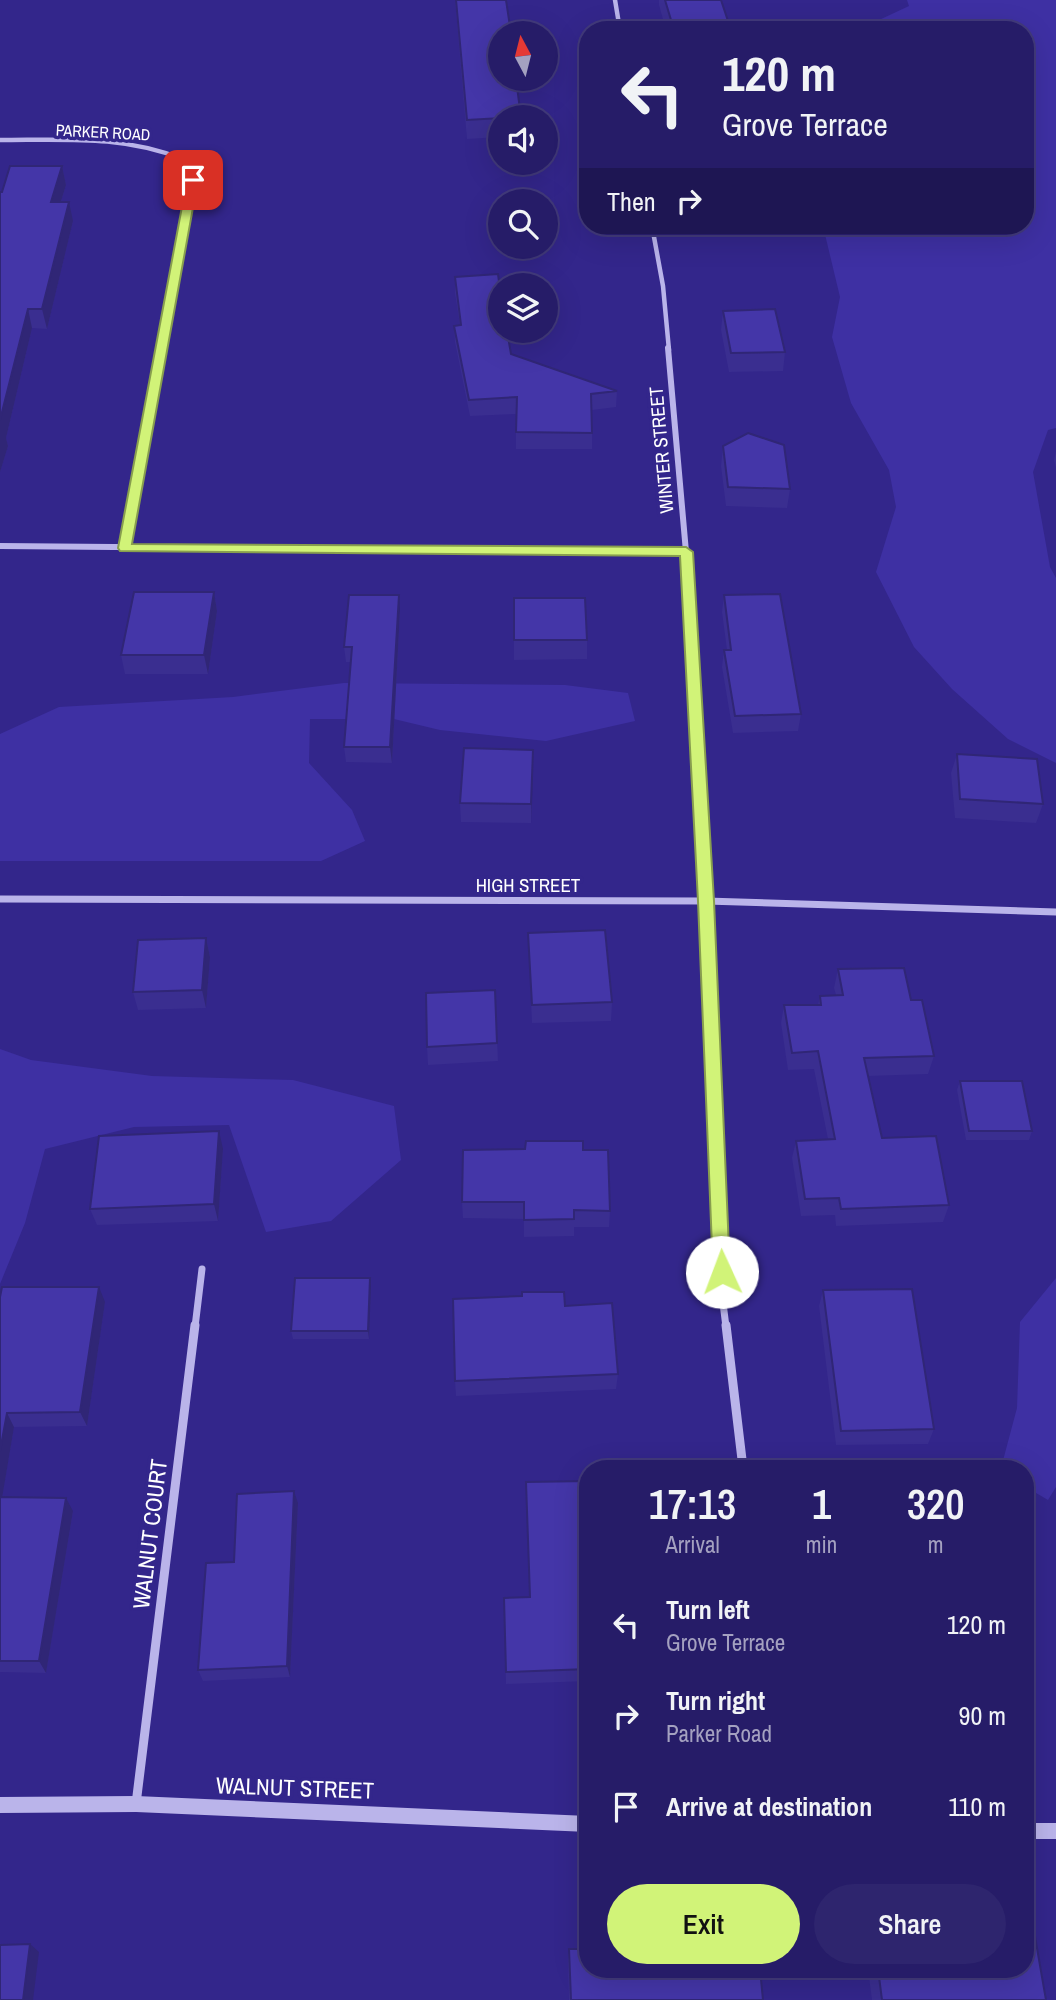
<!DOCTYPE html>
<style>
body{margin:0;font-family:"Archivo Narrow",sans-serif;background:#2e256e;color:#f1f3f6;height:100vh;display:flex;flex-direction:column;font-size:26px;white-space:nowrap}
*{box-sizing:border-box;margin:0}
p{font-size:23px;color:#a4a1c0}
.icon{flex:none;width:38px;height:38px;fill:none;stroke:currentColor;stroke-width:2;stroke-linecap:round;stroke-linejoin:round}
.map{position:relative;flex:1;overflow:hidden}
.sheet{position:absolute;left:579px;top:1460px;width:455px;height:518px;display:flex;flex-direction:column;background:#261c68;border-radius:28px;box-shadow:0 7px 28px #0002,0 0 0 2px #423a7c}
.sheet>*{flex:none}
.top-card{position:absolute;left:579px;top:21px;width:455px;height:214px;border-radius:28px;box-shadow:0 7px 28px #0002,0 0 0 2px #423a7c;background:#261c68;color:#f1f3f6;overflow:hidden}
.needle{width:46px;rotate:353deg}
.buttons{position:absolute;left:488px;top:21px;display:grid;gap:14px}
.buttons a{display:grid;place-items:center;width:70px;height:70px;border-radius:50%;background:#261c68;box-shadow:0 7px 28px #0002,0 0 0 2px #423a7c;font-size:35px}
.pin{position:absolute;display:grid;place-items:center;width:60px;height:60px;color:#fff;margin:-30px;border-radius:14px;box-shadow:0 4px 10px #0006}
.me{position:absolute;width:77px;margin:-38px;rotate:358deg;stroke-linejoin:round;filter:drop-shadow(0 0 5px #0008)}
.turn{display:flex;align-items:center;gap:24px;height:147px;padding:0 28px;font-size:32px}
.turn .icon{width:91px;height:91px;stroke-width:2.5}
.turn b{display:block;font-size:49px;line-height:60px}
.then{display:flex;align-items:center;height:66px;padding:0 28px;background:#0003;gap:14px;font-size:26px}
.eta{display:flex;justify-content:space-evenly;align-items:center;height:119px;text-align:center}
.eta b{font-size:42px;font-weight:600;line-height:49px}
.action{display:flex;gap:14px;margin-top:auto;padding:14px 28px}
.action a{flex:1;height:80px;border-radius:42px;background:#d1f378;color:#111;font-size:28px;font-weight:600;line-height:80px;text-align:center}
.action a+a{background:#2e256e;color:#f1f3f6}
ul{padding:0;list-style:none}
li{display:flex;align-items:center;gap:21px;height:91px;padding:0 28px}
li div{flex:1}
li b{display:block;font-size:26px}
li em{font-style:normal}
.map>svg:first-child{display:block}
.green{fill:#3e30a3}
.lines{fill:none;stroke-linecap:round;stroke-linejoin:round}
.minor-far3{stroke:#bab4ea;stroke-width:4.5}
.minor-far2{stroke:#bab4ea;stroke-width:6}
.minor-far1{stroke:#bab4ea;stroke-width:7}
.minor{stroke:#bab4ea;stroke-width:9}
.tertiary{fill:#bab4ea;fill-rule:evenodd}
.wall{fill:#3a2e90}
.shaded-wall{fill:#302676}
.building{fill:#4436a8;stroke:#302676;stroke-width:2}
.route{fill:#d1f378;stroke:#889e4e;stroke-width:2}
.labels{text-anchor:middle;stroke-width:7;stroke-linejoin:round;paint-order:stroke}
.far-street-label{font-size:16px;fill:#fff;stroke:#33268b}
.street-label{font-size:19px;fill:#fff;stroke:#33268b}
.near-street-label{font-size:23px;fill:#fff;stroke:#33268b}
</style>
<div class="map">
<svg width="1056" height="2000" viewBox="0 0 1056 2000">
<rect width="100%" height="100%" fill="#33268b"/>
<path class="green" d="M 907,0 L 1056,0 L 1056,428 L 1048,430 L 1033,472 L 1050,567 L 1056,578 L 1056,763 L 1008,739 L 952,689 L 914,647 L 876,572 L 896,507 L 889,470 L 851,403 L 832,337 L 840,297 L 823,226 L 1026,226 L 1026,30 L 877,30 L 879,20 L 909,6 Z
M 344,683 L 565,685 L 628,693 L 635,721 L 546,741 L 440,730 L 394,719 L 310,719 L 309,763 L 352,810 L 365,841 L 321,861 L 0,861 L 0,734 L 59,707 L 233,697 Z
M 0,1049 L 31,1060 L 152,1076 L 293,1080 L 394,1106 L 401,1160 L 331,1221 L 266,1232 L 229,1125 L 134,1127 L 45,1149 L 25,1223 L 0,1284 Z
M 1056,1278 L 1056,1487 L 1048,1500 L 1026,1487 L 1026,1468 L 1001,1468 L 1017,1408 L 1020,1322 Z"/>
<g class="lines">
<path class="minor-far3" d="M 615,0 L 620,30
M 0,140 C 63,140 126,135 185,160 L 193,180 L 161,350
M 652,226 L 663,286 L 669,350"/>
<path class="minor-far2" d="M 668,348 L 686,552 L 699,785
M 0,546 L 686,552
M 124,548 L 161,348"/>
<path class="minor-far1" d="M 699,783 L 722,1295 L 726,1327
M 0,899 L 706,901 L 1056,912
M 195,1327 L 202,1269"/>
<path class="minor" d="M 726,1325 L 743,1468
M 136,1804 L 195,1325"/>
<path class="tertiary" d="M 136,1796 L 588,1816 L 588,1832 L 136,1812 L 0,1813 L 0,1797 Z
M 1026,1823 L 1056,1823 L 1056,1839 L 1026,1839 Z"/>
</g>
<path class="wall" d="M 455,0 L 506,0 L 500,137 L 467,139 Z
M 659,0 L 721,0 L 731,30 L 666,30 L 659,5 Z
M 62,166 L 66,185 L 61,202 L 73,221 L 47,329 L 32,328 L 6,438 L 8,446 L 0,472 L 2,192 Z
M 455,277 L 511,354 L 617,391 L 616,407 L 592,410 L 592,449 L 516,449 L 516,414 L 470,416 L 455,342 L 454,326 L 460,325 L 455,293 Z
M 723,311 L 785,352 L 783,371 L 729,372 L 721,330 Z
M 723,446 L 790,489 L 787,508 L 726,506 L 721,466 Z
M 1056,451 L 1056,468 L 1054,460 Z
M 214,592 L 217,611 L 208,674 L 125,674 L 121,655 Z
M 724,595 L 801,714 L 798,731 L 733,733 L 722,667 L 724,650 L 727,650 L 722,612 Z
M 514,598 L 587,640 L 587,659 L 514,660 Z
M 400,611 L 392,763 L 346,762 L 344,747 L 351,662 L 346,662 L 344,647 Z
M 957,754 L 1043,804 L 1036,823 L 955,818 L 951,773 Z
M 533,769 L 531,823 L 461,822 L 460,803 Z
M 528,933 L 612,1002 L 611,1021 L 532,1023 Z
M 206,938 L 210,957 L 206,1008 L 138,1010 L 133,992 Z
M 838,969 L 911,1000 L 934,1056 L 928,1074 L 868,1076 L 882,1138 L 949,1205 L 943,1222 L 836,1226 L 835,1215 L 801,1216 L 792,1158 L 796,1141 L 828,1139 L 814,1069 L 788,1070 L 781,1023 L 784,1005 L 818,1005 L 820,996 L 836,995 L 834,988 Z
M 495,990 L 498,1061 L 428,1065 L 427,1047 Z
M 960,1081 L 1032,1131 L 1029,1140 L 966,1140 L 957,1090 Z
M 223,1149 L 218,1221 L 97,1225 L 90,1209 Z
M 583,1150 L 610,1211 L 609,1227 L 574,1227 L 574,1236 L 524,1237 L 524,1219 L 463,1218 L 462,1202 Z
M 371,1286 L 369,1339 L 293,1339 L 291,1331 Z
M 823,1290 L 934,1429 L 928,1444 L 836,1445 L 819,1306 Z
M 0,1297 L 105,1302 L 87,1426 L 14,1427 L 2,1497 L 73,1511 L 46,1673 L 0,1672 Z
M 565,1306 L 618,1374 L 616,1389 L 456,1396 L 455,1381 Z
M 588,1481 L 588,1681 L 506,1684 L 504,1598 L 530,1597 Z
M 298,1503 L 290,1677 L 203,1681 L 198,1670 L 234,1562 Z
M 569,1949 L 763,2000 L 569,2000 L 568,1960 Z
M 868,1969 L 1026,1969 L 1046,2000 L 872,2000 Z"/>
<path class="shaded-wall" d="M 62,166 L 66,185 L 55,221 L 51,202 Z
M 69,202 L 73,221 L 47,329 L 42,309 Z
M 28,309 L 32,328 L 6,438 L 8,446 L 0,472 L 0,420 Z
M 214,592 L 217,611 L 208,674 L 204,655 Z
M 399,595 L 400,611 L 392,763 L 390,747 Z
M 533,750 L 533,769 L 531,823 L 531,804 Z
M 206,938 L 210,957 L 206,1008 L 202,990 Z
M 219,1131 L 223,1149 L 218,1221 L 214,1204 Z
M 370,1278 L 371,1286 L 369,1339 L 368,1331 Z
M 99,1287 L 105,1302 L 87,1426 L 80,1412 Z
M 7,1413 L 14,1427 L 0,1510 L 0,1451 Z
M 294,1491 L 298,1503 L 290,1677 L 287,1666 Z
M 66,1498 L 73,1511 L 46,1673 L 39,1661 Z
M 30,1944 L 39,1952 L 33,2000 L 23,2000 Z"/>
<path class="building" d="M 456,0 L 506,0 L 511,33 L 500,33 L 500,79 L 516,79 L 521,117 L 467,120 Z
M 665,0 L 721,0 L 731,30 L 674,30 Z
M 10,166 L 62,166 L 51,202 L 69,202 L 42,309 L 28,309 L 0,420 L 0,192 L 2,192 Z
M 498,274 L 500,289 L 500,331 L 507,331 L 511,354 L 617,391 L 591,394 L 592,433 L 516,432 L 517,397 L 469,400 L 454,326 L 461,325 L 455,277 Z
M 775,309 L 785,352 L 731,353 L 723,311 Z
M 748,433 L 784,445 L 790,489 L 728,487 L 723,446 Z
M 134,592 L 214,592 L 204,655 L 121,655 Z
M 780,594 L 801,714 L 735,716 L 724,650 L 731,650 L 724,595 Z
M 349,595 L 399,595 L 390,747 L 344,747 L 352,647 L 344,647 Z
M 514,598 L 585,598 L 587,640 L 514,640 Z
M 464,748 L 533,750 L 531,804 L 460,803 Z
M 957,754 L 1037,759 L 1043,804 L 960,799 Z
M 605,930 L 612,1002 L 532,1005 L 528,933 Z
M 206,938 L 202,990 L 133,992 L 138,940 Z
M 904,968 L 911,1000 L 922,1000 L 934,1056 L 864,1058 L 882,1138 L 936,1136 L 949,1205 L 841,1209 L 839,1198 L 805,1199 L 796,1141 L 835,1139 L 818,1051 L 792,1053 L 784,1005 L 821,1005 L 820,996 L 843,995 L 838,969 Z
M 495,990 L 497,1043 L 427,1047 L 426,993 Z
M 960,1081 L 1022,1081 L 1032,1131 L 969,1131 Z
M 219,1131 L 214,1204 L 90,1209 L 99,1136 Z
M 526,1141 L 583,1141 L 583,1150 L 608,1150 L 610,1211 L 574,1210 L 574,1219 L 524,1220 L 524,1202 L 462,1202 L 463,1150 L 525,1149 Z
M 295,1278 L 370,1278 L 368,1331 L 291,1331 Z
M 2,1287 L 99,1287 L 80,1412 L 7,1413 L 0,1451 L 0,1297 Z
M 912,1289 L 934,1429 L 841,1431 L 823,1290 Z
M 522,1292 L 564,1292 L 565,1306 L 612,1303 L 618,1374 L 455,1381 L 453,1299 L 522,1296 Z
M 588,1481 L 588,1669 L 506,1672 L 504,1598 L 530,1597 L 526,1482 Z
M 294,1491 L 287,1666 L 198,1670 L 206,1563 L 234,1562 L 237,1494 Z
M 0,1497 L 66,1498 L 39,1661 L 0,1661 Z
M 1026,1925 L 1033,1925 L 1046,2000 L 882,2000 L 878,1969 L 1026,1969 Z
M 30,1944 L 23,2000 L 0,2000 L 0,1945 Z
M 569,1949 L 588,1949 L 588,1969 L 760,1969 L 763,2000 L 571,2000 Z"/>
<path class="route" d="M 193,177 L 198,180 L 132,544 L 686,547 L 693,552 L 714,901 L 730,1272 L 728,1278 L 722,1280 L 715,1278 L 713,1272 L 698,901 L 680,556 L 120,551 L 118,548 L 187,180 Z"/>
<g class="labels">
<g class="far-street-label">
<text transform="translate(103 132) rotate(3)" y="6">PARKER ROAD</text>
</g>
<g class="street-label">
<text transform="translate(661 450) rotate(-95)" y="7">WINTER STREET</text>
<text x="528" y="892">HIGH STREET</text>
</g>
<g class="near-street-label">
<text transform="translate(150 1534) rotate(-83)" y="8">WALNUT COURT</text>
<text transform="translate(295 1788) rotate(2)" y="8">WALNUT STREET</text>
</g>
</g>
</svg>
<div class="buttons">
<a><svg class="needle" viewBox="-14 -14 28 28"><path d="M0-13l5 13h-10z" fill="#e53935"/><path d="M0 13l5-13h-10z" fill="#a4a1c0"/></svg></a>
<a><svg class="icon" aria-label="sound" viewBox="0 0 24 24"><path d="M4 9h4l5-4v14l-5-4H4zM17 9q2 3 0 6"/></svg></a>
<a><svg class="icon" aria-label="search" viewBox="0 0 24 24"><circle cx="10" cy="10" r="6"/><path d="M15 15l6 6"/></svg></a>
<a><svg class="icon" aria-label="layers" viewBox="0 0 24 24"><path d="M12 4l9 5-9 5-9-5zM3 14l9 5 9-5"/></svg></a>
</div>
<div class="pin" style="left:193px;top:180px;background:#d93025"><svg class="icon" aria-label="arrive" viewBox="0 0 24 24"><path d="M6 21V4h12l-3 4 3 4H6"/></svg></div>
<svg class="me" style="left:722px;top:1272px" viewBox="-20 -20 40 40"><circle r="19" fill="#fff"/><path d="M0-13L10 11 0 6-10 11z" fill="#d1f378"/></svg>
<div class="top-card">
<div class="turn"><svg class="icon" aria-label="left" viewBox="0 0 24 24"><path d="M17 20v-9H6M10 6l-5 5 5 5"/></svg><div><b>120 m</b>Grove Terrace</div></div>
<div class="then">Then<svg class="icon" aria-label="right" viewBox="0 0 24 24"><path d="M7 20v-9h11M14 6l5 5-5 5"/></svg></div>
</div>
<section class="sheet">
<div class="eta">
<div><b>17:13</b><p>Arrival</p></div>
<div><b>1</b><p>min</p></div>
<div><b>320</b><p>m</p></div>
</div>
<ul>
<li><svg class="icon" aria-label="left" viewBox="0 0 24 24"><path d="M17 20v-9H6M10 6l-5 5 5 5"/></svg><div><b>Turn left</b><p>Grove Terrace</p></div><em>120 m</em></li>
<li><svg class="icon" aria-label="right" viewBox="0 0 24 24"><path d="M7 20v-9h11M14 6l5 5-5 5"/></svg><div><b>Turn right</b><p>Parker Road</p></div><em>90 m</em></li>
<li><svg class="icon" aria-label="arrive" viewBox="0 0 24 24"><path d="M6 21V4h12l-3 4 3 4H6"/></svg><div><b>Arrive at destination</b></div><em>110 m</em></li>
</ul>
<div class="action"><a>Exit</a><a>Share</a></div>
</section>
</div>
